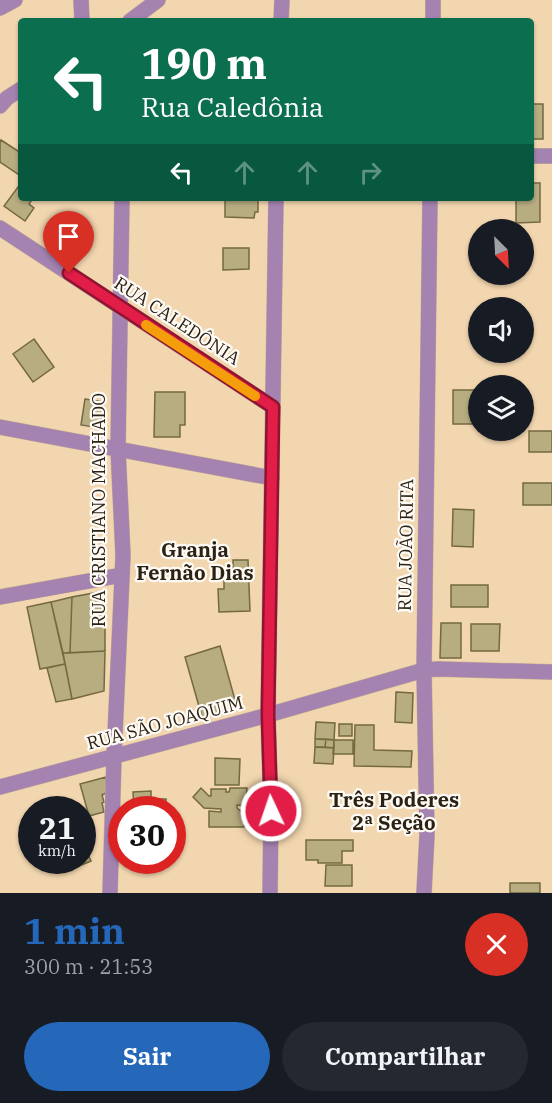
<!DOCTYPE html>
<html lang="pt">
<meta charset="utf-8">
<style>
body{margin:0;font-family:"IBM Plex Serif",serif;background:#242831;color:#f1f3f6;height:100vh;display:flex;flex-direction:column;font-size:22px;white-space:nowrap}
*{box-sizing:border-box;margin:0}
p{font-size:20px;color:#9ea1a6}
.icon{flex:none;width:33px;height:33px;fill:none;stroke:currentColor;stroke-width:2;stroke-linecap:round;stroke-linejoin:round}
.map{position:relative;height:893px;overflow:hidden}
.panel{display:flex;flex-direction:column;background:#171b24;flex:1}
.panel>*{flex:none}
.hud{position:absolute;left:18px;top:18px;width:516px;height:183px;border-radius:6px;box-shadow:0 2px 4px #0004;background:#0b6e4f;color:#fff;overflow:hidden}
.needle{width:39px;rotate:156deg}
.tools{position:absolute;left:468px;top:219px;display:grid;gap:12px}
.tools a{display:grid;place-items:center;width:66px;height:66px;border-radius:50%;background:#171b24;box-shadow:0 2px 4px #0004;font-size:30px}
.speed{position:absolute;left:18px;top:796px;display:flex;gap:12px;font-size:30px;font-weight:700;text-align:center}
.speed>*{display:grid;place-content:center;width:78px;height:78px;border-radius:50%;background:#171b24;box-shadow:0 2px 4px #0004;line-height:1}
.speed small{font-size:15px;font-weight:400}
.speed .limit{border:9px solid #d22;background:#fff;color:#111}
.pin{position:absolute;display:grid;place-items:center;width:51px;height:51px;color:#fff;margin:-62px -26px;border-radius:50% 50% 50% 0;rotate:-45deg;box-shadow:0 0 6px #0007}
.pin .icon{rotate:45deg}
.me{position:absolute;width:66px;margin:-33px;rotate:357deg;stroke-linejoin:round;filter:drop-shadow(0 0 4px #0008)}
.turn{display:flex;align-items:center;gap:21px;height:126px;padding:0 24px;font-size:27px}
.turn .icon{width:78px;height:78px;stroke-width:2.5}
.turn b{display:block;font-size:42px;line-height:51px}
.lanes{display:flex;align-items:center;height:57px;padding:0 24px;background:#0003;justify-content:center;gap:30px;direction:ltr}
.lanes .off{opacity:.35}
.round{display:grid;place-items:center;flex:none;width:63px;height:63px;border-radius:32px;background:#242831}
.headline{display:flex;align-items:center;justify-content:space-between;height:102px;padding:0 24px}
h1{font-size:36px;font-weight:800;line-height:45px;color:#2567b8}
.primary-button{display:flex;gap:12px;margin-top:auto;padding:12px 24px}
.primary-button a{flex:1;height:69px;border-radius:36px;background:#2567b8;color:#fff;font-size:24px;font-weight:800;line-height:69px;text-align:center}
.primary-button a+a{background:#242831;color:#f1f3f6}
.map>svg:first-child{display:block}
.building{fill:#b7ad81;stroke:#746940;stroke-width:1.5}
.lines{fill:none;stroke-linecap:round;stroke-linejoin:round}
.minor-casing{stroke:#cab290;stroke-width:16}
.minor{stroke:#a483b1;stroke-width:15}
.route-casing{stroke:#92132f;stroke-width:15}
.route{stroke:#e11d48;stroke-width:10}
.slow{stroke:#f59e0b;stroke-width:10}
.labels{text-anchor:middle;stroke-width:4.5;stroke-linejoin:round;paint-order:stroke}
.street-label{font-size:18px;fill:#2c2213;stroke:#fefbf7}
.neighbourhood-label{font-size:20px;font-weight:bold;fill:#2c2213;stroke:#fefbf7}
</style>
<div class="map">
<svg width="552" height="893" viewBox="0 0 552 893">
<rect width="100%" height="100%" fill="#f2d6af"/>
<path class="building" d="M 531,104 L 543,104 L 543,139 L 531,139 Z
M 1,140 L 21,153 L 21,176 L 0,162 L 0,143 Z
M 21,183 L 21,198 L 33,198 L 29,204 L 34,208 L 25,221 L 4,206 Z
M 531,183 L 540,183 L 540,222 L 516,223 L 516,198 L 531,198 Z
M 225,198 L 258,198 L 258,212 L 255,212 L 254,218 L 225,217 Z
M 68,224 L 75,229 L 77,227 L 85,232 L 71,253 L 55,243 Z
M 223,248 L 249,248 L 249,269 L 223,270 Z
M 34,339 L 54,367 L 33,382 L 13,354 Z
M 453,390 L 478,390 L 478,424 L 453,424 Z
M 155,392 L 185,392 L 185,425 L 180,425 L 180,437 L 154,437 Z
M 85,399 L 104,402 L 100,428 L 81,425 Z
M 529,431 L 552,431 L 552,452 L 529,452 Z
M 523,483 L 552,483 L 552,505 L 523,505 Z
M 453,509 L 474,510 L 473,547 L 452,546 Z
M 233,560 L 248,560 L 250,611 L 219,612 L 218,589 L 224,589 L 224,581 L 233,580 Z
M 451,585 L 488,585 L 488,607 L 451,607 Z
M 105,591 L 105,651 L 70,653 L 72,597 Z
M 72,597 L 70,653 L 63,653 L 51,602 Z
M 51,602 L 65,664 L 40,669 L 27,607 Z
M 441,623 L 461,623 L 461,658 L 440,658 Z
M 471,624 L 500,624 L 499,651 L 471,651 Z
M 220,646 L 237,707 L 202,717 L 185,657 Z
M 105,651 L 104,691 L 72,699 L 63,653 Z
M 65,664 L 72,699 L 56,702 L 47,668 Z
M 396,692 L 413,693 L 412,723 L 395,722 Z
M 316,722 L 335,723 L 334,740 L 315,739 Z
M 339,724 L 352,724 L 352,736 L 339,736 Z
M 355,725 L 374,725 L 374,750 L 412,751 L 411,767 L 354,766 Z
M 315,739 L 326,739 L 325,747 L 315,747 Z
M 326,739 L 334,740 L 334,748 L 325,747 Z
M 334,740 L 353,740 L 353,754 L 333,754 Z
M 315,747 L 334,748 L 333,764 L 314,763 Z
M 215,758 L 240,759 L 239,785 L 215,785 Z
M 106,777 L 106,793 L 102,795 L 104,802 L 102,803 L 104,812 L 89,816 L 80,784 Z
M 201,788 L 209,796 L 211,796 L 211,789 L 226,789 L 226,792 L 229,792 L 230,788 L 247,788 L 246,806 L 237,805 L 237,808 L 244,814 L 251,814 L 250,826 L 244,825 L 244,827 L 209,827 L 209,811 L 221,812 L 221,809 L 204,808 L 193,797 Z
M 151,791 L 151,799 L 166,799 L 166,810 L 134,810 L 133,792 Z
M 306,840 L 353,840 L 353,851 L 342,851 L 342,863 L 318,863 L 318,860 L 306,860 Z
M 82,841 L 91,861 L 67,871 L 63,861 L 82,861 Z
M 326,865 L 352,865 L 352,886 L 325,886 Z
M 510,883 L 540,883 L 540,893 L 510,893 Z"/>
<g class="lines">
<g class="minor-casing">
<path id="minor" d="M 81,0 L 82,21
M 0,8 L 15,0
M 130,21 L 158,0
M 281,21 L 282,0
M 433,21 L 433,0
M 0,106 L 7,98 L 21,89
M 531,156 L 552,156
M 0,228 L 273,407
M 0,427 L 272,478
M 0,597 L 122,575
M 0,787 L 268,715 L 424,670 L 438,669 L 552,672
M 110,893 L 114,757 L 123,555 L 118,449 L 122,198
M 270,893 L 271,811 L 268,715 L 276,198
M 424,893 L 427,835 L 424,670 L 430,198"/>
</g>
<use href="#minor" class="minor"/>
</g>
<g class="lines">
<g class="route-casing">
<path id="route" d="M 69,273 L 273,407 L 268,715 L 271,811"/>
</g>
<use href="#route" class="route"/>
<path class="slow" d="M 146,325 L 255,396"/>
</g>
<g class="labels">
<g class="street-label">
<text transform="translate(177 321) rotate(33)" y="6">RUA CALEDÔNIA</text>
<text transform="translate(99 510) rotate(-90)" y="6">RUA CRISTIANO MACHADO</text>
<text transform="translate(406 545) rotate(-89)" y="6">RUA JOÃO RITA</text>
<text transform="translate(165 723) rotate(-15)" y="6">RUA SÃO JOAQUIM</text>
</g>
<g class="neighbourhood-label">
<text x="195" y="557">Granja<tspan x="195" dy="23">Fernão Dias</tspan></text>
<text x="394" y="807">Três Poderes<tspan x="394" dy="23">2ª Seção</tspan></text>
</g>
</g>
</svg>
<div class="tools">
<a><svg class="needle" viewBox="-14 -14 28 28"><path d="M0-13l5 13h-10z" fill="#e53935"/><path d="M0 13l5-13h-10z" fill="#9ea1a6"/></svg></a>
<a><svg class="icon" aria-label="sound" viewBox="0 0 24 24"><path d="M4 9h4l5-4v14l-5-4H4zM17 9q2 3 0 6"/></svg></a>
<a><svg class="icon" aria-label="layers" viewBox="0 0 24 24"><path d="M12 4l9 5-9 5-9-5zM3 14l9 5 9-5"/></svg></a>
</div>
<div class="speed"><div>21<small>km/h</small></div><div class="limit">30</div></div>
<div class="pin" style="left:69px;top:273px;background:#d93025"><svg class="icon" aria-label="arrive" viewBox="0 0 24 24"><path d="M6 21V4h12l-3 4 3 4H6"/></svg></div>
<svg class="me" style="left:271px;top:811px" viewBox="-20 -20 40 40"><circle r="17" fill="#e11d48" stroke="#fff" stroke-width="3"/><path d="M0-11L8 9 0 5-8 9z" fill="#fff"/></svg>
<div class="hud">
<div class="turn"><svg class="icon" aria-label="left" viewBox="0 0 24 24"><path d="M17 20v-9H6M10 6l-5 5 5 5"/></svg><div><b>190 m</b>Rua Caledônia</div></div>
<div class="lanes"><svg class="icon" aria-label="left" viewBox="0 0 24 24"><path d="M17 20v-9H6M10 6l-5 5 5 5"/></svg><svg class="icon off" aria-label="ahead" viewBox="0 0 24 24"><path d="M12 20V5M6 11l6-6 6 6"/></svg><svg class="icon off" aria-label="ahead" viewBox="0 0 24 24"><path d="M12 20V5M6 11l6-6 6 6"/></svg><svg class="icon off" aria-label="right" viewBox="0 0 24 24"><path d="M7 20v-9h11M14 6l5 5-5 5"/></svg></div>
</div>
</div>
<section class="panel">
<div class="headline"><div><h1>1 min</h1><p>300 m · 21:53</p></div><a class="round" style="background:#d93025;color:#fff"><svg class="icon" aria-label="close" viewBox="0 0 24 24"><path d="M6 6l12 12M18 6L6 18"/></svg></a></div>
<div class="primary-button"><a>Sair</a><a>Compartilhar</a></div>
</section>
